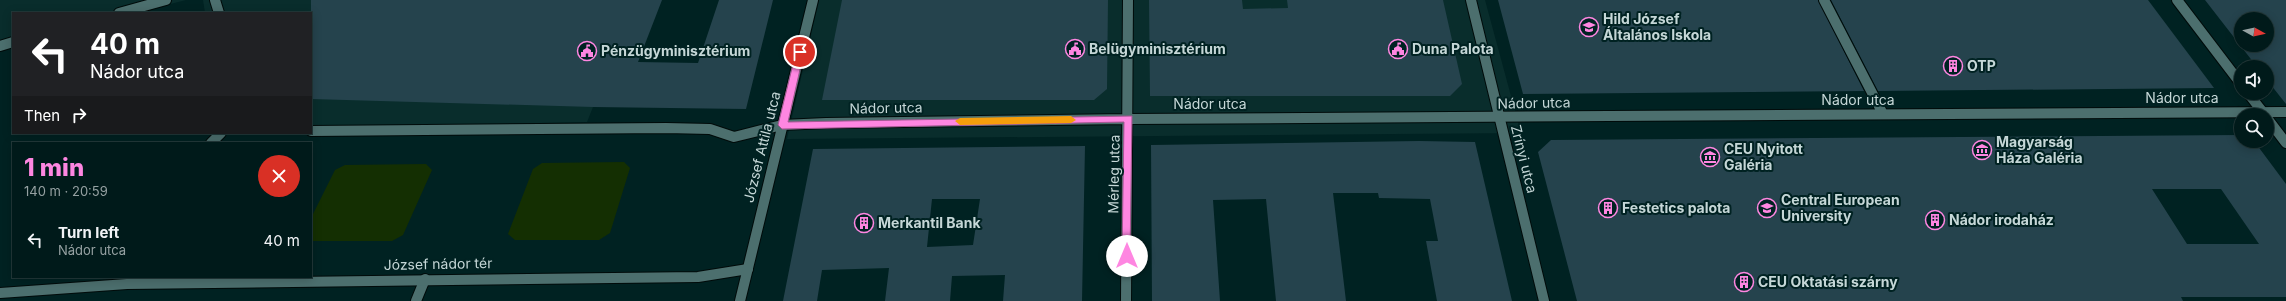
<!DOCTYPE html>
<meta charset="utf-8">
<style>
body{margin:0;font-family:Inter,sans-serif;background:#0e2727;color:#f1f3f6;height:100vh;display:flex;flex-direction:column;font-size:15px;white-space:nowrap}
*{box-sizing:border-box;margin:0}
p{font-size:13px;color:#95a1a2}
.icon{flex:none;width:22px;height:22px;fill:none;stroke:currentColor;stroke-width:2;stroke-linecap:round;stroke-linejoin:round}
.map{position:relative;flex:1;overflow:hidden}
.details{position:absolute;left:12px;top:142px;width:300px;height:136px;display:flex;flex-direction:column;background:#001a1a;border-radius:0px;box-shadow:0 2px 10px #0003,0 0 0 1px #223839}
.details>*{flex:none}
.top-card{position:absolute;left:12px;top:12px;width:300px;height:122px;border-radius:0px;box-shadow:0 2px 10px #0003,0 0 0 1px #223839;background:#202124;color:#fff;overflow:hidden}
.needle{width:26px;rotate:98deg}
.fabs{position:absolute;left:2234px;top:12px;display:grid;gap:8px}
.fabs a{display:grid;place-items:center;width:40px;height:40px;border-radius:50%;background:#001a1a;box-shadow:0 2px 10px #0003,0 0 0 1px #223839;font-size:20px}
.pin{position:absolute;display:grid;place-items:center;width:34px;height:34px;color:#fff;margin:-17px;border:2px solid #fff;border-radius:50%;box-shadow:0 1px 4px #0007}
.me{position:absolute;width:44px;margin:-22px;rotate:0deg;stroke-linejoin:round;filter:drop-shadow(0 0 3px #0008)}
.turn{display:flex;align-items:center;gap:14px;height:84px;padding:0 12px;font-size:18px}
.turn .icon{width:52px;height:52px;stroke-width:2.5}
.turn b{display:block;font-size:28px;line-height:34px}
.then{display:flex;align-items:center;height:38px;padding:0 12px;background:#0003;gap:8px;font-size:15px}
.round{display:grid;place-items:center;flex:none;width:42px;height:42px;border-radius:21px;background:#0e2727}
.summary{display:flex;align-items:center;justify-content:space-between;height:68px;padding:0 12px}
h1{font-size:24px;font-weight:800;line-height:30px;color:#fe86e1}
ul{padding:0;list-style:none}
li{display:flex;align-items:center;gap:12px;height:60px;padding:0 12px}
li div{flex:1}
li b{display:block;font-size:15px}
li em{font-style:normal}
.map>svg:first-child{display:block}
.built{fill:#092d2c}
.green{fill:#142f02}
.building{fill:#25434d;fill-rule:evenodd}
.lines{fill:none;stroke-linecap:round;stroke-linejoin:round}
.pedestrian-casing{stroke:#000b0a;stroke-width:12}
.minor-casing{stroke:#000b0a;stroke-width:12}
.tertiary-casing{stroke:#000b0a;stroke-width:12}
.pedestrian{stroke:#4c6f6e;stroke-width:10}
.minor{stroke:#4c6f6e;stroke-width:10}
.tertiary{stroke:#4c6f6e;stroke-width:10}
.route{fill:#fe86e1;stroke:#a55792}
.slow{fill:#f59e0b}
.labels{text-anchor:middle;stroke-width:4;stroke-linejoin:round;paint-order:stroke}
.poi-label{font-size:14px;font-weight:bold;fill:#c5d7d7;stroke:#022;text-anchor:start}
.street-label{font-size:14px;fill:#c5d7d7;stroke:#022}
</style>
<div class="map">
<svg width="2286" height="301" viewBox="0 0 2286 301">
<rect width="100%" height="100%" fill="#022"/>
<path class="built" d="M 0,0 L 186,0 L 135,13 L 13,13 L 13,44 L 0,47 Z
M 203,0 L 636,0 L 587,122 L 311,128 L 311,13 L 205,13 Z
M 819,0 L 1485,0 L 1521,133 L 787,139 Z"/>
<path class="green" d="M 624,162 L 630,168 L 610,233 L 599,240 L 515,240 L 508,234 L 533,169 L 542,163 Z
M 426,164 L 432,170 L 403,235 L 392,241 L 311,241 L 311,218 L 335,170 L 345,165 Z"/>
<path class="building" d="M 311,0 L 662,0 L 638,62 L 698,63 L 719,0 L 773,0 L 746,109 L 593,107 L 311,99 Z
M 842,0 L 1108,0 L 1107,89 L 1094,100 L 822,100 Z
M 1149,0 L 1242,0 L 1243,9 L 1288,8 L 1287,0 L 1443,0 L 1462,84 L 1450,96 L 1150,96 Z
M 1498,0 L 1818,0 L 1864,91 L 1523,94 Z
M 1831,0 L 2148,0 L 2214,88 L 1878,91 Z
M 2205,0 L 2286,0 L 2286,104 L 2267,80 L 2267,67 L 2257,67 ZM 2241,19 L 2267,19 L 2267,45 L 2241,45 Z
M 2241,135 L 2241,141 L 2254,141 L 2286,184 L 2286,297 L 2181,297 L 2183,301 L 1577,301 L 1538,152 L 1551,140 ZM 2152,189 L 2221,189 L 2259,244 L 2187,244 Z
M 1419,141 L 1475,142 L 1512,301 L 1437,301 L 1426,241 L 1438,241 L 1430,199 L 1379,198 L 1378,193 L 1333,193 L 1346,301 L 1276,301 L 1266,199 L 1213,200 L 1220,301 L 1152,301 L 1151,145 Z
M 1085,146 L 1082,301 L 1003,301 L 1005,275 L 952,276 L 950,301 L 885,301 L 889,268 L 822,270 L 817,301 L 783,301 L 813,149 ZM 932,199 L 980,199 L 973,245 L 927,247 Z"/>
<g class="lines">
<g class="pedestrian-casing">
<path id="pedestrian" d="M 1471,0 L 1544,301
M 119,13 L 166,0
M 0,46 L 13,42
M 416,301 L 425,279"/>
</g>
<g class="minor-casing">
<path id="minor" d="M 215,0 L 219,13
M 1824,0 L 1883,114
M 2177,0 L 2241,84
M 2248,93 L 2265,115
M 2267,118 L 2286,143
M 311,131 L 666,128 L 710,129 L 734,137 L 782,125 L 826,123 L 1128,119 L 2286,112
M 211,143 L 221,133
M 0,293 L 127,284 L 698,277 L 748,269
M 1126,301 L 1128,0"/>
</g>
<g class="tertiary-casing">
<path id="tertiary" d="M 740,301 L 813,0"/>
</g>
<use href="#pedestrian" class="pedestrian"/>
<use href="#minor" class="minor"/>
<use href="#tertiary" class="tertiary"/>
</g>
<path class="route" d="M 800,49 L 804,52 L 788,122 L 1132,116 L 1130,259 L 1123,259 L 1122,256 L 1124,122 L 782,129 L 778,125 L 796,52 Z"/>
<path class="slow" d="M 1071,116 L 1076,120 L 1071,123 L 960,125 L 955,121 L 960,118 Z"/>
<defs>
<g id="school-ring" transform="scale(1)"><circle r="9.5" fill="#022" stroke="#fe86e1" stroke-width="1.5"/><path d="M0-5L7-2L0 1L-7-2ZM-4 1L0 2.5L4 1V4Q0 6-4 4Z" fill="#fe86e1"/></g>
<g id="civic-ring" transform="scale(1)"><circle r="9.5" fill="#022" stroke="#fe86e1" stroke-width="1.5"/><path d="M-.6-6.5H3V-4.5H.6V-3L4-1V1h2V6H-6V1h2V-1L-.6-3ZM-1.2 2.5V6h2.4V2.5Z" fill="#fe86e1"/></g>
<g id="building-ring" transform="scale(1)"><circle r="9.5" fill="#022" stroke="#fe86e1" stroke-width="1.5"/><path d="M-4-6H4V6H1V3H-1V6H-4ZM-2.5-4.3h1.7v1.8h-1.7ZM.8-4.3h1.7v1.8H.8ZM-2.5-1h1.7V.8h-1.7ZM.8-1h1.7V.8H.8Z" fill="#fe86e1"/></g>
<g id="museum-ring" transform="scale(1)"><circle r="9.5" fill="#022" stroke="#fe86e1" stroke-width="1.5"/><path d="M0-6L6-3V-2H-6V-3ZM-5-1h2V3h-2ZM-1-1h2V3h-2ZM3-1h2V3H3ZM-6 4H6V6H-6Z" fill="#fe86e1"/></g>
<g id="university-ring" transform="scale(1)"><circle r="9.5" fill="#022" stroke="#fe86e1" stroke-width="1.5"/><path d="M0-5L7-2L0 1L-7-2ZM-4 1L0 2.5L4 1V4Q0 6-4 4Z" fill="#fe86e1"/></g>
</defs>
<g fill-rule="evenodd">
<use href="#school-ring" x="1589" y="27"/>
<use href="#civic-ring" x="1075" y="49"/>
<use href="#civic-ring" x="1398" y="49"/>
<use href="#civic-ring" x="587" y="51"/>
<use href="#building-ring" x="1953" y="66"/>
<use href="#museum-ring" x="1982" y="150"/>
<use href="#museum-ring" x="1710" y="157"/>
<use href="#building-ring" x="1608" y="208"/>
<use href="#university-ring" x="1767" y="208"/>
<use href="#building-ring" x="1935" y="220"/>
<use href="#building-ring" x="864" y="223"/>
<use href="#building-ring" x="1744" y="282"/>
</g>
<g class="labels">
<g class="poi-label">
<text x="1603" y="24">Hild József<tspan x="1603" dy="16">Általános Iskola</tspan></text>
<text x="1089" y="54">Belügyminisztérium</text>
<text x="1412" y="54">Duna Palota</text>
<text x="601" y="56">Pénzügyminisztérium</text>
<text x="1967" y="71">OTP</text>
<text x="1996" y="147">Magyarság<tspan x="1996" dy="16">Háza Galéria</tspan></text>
<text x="1724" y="154">CEU Nyitott<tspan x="1724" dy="16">Galéria</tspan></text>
<text x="1781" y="205">Central European<tspan x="1781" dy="16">University</tspan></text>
<text x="1622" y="213">Festetics palota</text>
<text x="1949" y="225">Nádor irodaház</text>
<text x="878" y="228">Merkantil Bank</text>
<text x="1758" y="287">CEU Oktatási szárny</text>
</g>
<g class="street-label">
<text x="2182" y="103">Nádor utca</text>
<text x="1858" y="105">Nádor utca</text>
<text transform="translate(1534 103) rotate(-1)" y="5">Nádor utca</text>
<text x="1210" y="109">Nádor utca</text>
<text transform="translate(886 108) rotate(-1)" y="5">Nádor utca</text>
<text transform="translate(762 147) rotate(-76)" y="5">József Attila utca</text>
<text transform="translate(1524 159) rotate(76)" y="5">Zrínyi utca</text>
<text transform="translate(1114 174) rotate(-89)" y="5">Mérleg utca</text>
<text transform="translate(438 264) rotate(-1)" y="5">József nádor tér</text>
</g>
</g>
</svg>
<div class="fabs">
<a><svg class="needle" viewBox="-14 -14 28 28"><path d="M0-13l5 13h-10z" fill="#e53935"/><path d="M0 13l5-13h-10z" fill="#95a1a2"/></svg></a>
<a><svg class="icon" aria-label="sound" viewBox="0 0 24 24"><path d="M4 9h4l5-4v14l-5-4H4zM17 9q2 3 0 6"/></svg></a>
<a><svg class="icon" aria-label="search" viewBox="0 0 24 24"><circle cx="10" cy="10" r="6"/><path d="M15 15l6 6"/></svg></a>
</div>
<div class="pin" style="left:800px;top:52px;background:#d93025"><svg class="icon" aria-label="arrive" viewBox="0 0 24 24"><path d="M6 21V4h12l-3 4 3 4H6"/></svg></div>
<svg class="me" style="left:1127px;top:256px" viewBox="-20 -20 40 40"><circle r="19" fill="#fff"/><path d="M0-13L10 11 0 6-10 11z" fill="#fe86e1"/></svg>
<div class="top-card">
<div class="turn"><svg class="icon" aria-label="left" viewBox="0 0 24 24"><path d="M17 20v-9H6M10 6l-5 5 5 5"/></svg><div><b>40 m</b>Nádor utca</div></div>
<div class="then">Then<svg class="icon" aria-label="right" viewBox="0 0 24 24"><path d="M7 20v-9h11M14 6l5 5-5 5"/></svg></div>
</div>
<section class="details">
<div class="summary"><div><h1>1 min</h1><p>140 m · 20:59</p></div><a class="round" style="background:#d93025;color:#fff"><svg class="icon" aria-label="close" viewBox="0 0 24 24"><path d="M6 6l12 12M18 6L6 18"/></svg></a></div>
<ul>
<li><svg class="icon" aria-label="left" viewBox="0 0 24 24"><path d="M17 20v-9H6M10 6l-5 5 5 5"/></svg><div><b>Turn left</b><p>Nádor utca</p></div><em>40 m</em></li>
</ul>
</section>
</div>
